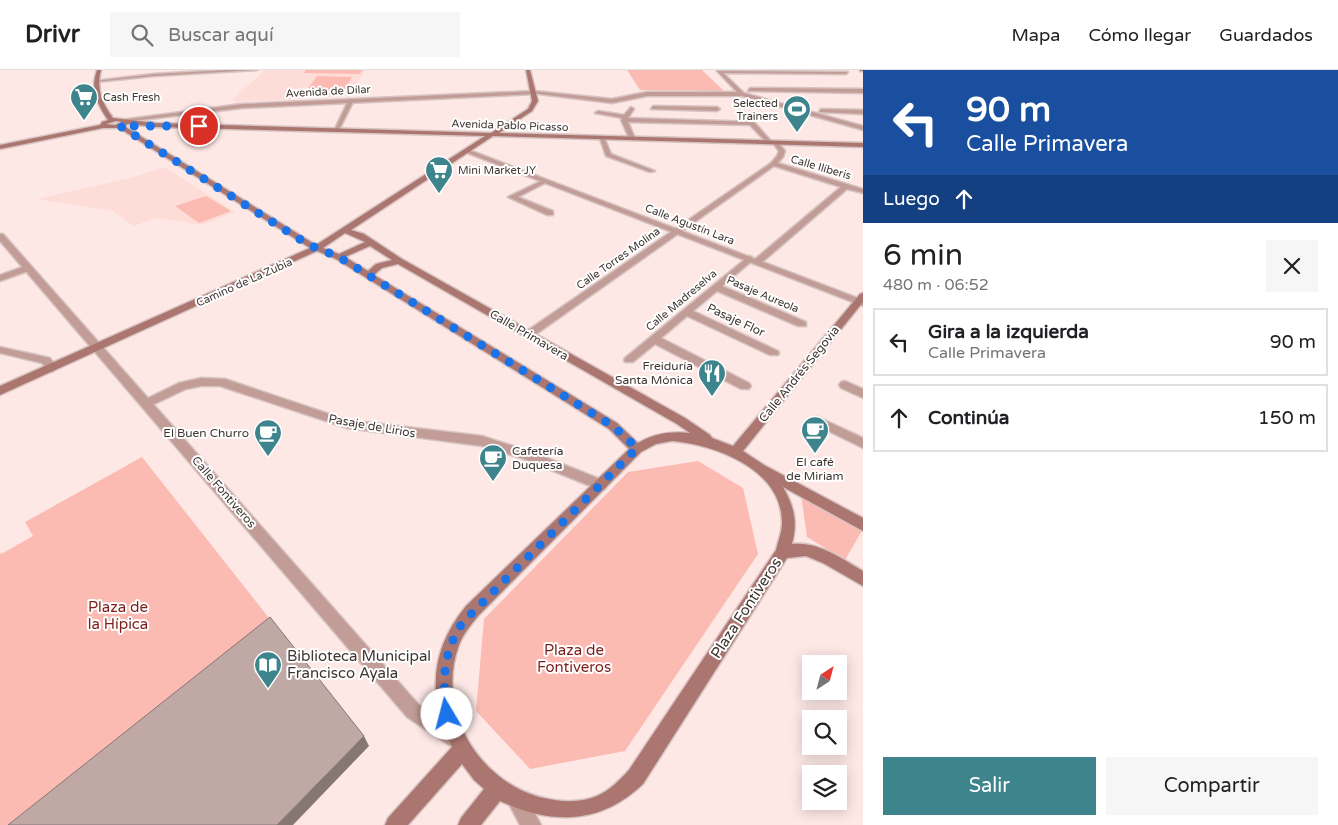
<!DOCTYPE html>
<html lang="es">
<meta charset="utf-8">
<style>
body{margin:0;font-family:"Varela Round",sans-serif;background:#f6f6f6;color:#202124;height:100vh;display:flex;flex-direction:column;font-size:19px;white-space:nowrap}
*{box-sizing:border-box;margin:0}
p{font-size:16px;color:#757577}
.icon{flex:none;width:28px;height:28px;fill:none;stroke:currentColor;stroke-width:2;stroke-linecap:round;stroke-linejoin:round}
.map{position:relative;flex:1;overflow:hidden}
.details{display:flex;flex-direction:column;background:#fff;width:475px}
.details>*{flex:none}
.banner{background:#1a4fa0;color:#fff;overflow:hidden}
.needle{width:32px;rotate:36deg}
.buttons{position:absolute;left:802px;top:585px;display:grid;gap:10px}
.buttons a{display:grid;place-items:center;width:45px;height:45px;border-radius:0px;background:#fff;box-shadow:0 2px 12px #0003;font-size:25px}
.pin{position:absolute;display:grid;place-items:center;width:42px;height:42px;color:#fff;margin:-21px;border:2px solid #fff;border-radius:50%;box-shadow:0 1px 5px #0007}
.me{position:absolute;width:55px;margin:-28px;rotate:352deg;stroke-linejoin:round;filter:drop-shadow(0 0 4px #0008)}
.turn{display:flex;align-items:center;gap:18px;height:105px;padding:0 20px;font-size:22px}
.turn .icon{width:65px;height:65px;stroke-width:2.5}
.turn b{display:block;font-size:35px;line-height:42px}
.then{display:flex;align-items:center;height:48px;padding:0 20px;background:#0003;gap:10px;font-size:19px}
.round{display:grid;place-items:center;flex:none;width:52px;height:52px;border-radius:0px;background:#f6f6f6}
.head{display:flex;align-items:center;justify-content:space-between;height:85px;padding:0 20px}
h1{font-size:30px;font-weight:600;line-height:38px}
.primary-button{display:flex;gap:10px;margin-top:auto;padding:10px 20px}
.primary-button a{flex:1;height:58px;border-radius:0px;background:#3d848d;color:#fff;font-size:20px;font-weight:600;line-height:58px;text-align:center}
.primary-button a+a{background:#f6f6f6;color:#202124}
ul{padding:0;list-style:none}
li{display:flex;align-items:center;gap:15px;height:68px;margin:0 10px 8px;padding:0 10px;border:2px solid #e0e0e0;border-radius:0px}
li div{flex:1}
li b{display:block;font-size:19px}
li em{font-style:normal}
header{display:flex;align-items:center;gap:30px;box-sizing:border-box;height:70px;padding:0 25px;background:#fff;border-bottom:1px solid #e0e0e0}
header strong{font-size:24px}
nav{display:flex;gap:28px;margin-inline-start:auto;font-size:18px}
.search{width:350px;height:45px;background:#f6f6f6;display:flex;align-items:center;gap:12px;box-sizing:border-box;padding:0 18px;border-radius:0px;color:#757577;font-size:19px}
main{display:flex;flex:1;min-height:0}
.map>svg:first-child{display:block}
.built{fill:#fedcd8}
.green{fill:#fbbbb3}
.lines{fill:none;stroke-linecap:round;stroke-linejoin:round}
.minor-casing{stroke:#d7c4c2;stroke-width:3}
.tertiary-casing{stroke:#d7c4c2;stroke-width:3}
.secondary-casing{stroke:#d7c4c2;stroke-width:3}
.minor{fill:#c29d98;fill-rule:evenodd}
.tertiary{fill:#c29d98;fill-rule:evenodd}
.secondary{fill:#aa766f;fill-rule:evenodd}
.shaded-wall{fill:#867674}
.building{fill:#c0a8a5;stroke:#867674}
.route{stroke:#1a73e8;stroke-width:9;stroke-dasharray:0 16.2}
.labels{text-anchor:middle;stroke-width:4;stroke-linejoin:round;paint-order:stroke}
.far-street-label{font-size:11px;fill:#3f3634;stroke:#fff}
.far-poi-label{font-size:11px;fill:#3f3634;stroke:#fff;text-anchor:start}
.street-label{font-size:12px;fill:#3f3634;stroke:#fff}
.poi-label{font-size:12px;fill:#3f3634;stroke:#fff;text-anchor:end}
.near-park-label{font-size:15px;fill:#7c1f1b;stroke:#fff}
.near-street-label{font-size:15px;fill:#3f3634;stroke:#fff}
.near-poi-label{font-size:15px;fill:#3f3634;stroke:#fff;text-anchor:start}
</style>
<header>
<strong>Drivr</strong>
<div class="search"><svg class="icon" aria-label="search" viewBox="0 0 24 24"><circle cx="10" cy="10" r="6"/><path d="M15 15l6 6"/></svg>Buscar aquí</div>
<nav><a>Mapa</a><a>Cómo llegar</a><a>Guardados</a></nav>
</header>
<main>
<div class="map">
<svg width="863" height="755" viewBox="0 0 863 755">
<rect width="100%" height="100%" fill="#fde8e6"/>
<path class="built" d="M 265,0 L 365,0 L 351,26 L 236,32 L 233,29 Z
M 165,97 L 235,142 L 202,155 L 156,148 L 133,156 L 113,141 L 37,129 L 130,108 Z"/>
<path class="green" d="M 306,0 L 362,0 L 360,4 L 304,3 Z
M 627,0 L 702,0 L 724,21 L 640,20 Z
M 317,6 L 352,7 L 342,25 L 304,24 Z
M 206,126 L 231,141 L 199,153 L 175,136 Z
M 142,387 L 269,548 L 45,755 L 0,755 L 0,482 L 1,484 L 33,466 L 25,452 Z
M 698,391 L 743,418 L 758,484 L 625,681 L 530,699 L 476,641 L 484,549 L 628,402 Z
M 801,424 L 863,459 L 845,490 L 807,467 Z"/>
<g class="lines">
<g class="minor-casing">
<path id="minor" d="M 226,0 L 257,0 L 154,6 L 96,12 L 94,11 L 154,4 Z
M 717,1 L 848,2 L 846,4 L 723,3 L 744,23 L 863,56 L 863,60 L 742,26 L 647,26 L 612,33 L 531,23 L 534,21 L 612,29 L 647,22 L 737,22 Z
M 750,18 L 863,19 L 863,23 L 748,21 Z
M 349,29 L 354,30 L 339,60 L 334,61 Z
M 653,36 L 717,37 L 720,39 L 717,41 L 651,39 Z
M 631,37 L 634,39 L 628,48 L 754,52 L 772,72 L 777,71 L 785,81 L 783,87 L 778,93 L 863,119 L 863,123 L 847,119 L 760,194 L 754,194 L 754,190 L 841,117 L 774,96 L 532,267 L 524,267 L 524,263 L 771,93 L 777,86 L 779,81 L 772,72 L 767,73 L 750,55 L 628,52 L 635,68 L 632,70 L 629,68 L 621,50 L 622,48 L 595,43 L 598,41 L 624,45 Z
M 821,39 L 863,40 L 863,44 L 819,42 Z
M 599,66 L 604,67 L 611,84 L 655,101 L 650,102 L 606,86 Z
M 543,110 L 549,111 L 518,127 L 553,141 L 553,145 L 547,145 L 508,127 Z
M 749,186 L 752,187 L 752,191 L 722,216 L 806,252 L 806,256 L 798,256 L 717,221 L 693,241 L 778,281 L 779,283 L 778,285 L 770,285 L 687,246 L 661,268 L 749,313 L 751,316 L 749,319 L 741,319 L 655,274 L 633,292 L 625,292 L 624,290 L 625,288 Z
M 28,195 L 31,196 L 31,200 L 0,211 L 0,205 Z
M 0,277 L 50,288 L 57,298 L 52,302 L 48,301 L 42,293 L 0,283 Z
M 201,308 L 225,309 L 347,350 L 482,366 L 532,382 L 605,411 L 607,415 L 605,419 L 600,420 L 524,389 L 482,376 L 347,358 L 220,316 L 201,316 L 186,319 L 146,338 L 140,334 L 142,331 L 179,313 Z
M 845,311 L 863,319 L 863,328 L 841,318 L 839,315 L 841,312 Z
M 818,347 L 863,368 L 863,378 L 814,354 L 812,351 L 814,348 Z"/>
</g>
<g class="tertiary-casing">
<path id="tertiary" d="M 534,21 L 536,24 L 242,38 L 124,52 L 121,50 L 242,34 Z
M 465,80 L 469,80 L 863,230 L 863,236 L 465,82 Z
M 0,164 L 3,164 L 419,635 L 463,661 L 465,668 L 463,675 L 456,677 L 449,675 L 407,647 L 0,171 Z
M 517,720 L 524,723 L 541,755 L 520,755 L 507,730 L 510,723 Z"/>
</g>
<g class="secondary-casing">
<path id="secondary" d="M 97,0 L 101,0 C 96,19 102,33 113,48 L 156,53 L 491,63 L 528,39 L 532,31 L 526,0 L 530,0 L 538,31 L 532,41 L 499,63 L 863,73 L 863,77 L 493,66 L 351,160 L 364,164 L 402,189 L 685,348 L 710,365 L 712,368 L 733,376 L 860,224 L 863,223 L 863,232 L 743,381 L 764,395 L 863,448 L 863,461 L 783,417 C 794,436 798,452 792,474 C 818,471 841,488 863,501 L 863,516 L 823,493 L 806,486 L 787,488 L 643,714 C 600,755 552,755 500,731 L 481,755 L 458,755 L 461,748 L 484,719 L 474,710 L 462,694 L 408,755 L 385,755 L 388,748 L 452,677 C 427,627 430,580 466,536 L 629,379 L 609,359 L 336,189 L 317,181 L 0,325 L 0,316 L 310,178 L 119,58 L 103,58 L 0,79 L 0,75 L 100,55 L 102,52 L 108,50 C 97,34 90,19 97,0 ZM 116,51 L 122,52 L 115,55 L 106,54 ZM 128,54 L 156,57 L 485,66 L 316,175 L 124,56 ZM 345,163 L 365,172 L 339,184 L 323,178 ZM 370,176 L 392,190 L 376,194 L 368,201 L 345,187 ZM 398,194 L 677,354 L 690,363 C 671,361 655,363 638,373 L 617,353 L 374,205 L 382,198 ZM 672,371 C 716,375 782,399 782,453 C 782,462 778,471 776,480 L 629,700 C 620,710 609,721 597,726 C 581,733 561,732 544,728 C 479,713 435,640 459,575 C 463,564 471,555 478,546 L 641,382 L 656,374 Z
M 860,0 L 863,0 L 863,1 L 860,1 Z"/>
</g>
<use href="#minor" class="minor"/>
<use href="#tertiary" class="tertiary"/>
<use href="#secondary" class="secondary"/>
</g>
<path class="shaded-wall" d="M 364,666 L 369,676 L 293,755 L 277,755 Z"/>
<path class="building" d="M 270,547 L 364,666 L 277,755 L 8,755 Z"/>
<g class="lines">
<path class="route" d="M 199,56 L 120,56 L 309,175 L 339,187 L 613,356 L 637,378 L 463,552 C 443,581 442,610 447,644"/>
</g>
<defs>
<g id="supermarket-pin" transform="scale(1.4375)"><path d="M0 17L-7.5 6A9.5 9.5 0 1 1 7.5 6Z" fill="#3d848d" stroke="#fff"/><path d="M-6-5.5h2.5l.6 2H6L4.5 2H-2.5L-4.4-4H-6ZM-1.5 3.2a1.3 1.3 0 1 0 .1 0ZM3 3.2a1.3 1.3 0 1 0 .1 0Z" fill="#fff"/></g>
<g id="stadium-pin" transform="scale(1.4375)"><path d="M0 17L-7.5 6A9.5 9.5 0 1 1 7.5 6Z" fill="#3d848d" stroke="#fff"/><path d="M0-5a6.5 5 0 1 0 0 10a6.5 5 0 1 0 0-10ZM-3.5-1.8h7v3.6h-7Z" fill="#fff"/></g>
<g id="restaurant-pin" transform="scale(1.4375)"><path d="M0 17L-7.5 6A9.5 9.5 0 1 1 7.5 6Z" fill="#3d848d" stroke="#fff"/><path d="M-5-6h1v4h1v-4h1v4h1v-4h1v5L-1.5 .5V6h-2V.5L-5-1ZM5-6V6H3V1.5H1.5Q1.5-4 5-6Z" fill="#fff"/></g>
<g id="cafe-pin" transform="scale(1.4375)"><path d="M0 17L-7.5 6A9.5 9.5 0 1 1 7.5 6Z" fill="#3d848d" stroke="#fff"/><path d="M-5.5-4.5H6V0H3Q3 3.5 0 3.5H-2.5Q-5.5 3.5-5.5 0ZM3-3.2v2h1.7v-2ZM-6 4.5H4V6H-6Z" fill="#fff"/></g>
<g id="library-pin" transform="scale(1.4375)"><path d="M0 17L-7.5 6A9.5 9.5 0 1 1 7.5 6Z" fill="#3d848d" stroke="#fff"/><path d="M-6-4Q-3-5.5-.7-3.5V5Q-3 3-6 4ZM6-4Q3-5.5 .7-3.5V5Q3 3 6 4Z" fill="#fff"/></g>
</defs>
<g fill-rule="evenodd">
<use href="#supermarket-pin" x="84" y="27"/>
<use href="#stadium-pin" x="797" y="39"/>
<use href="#supermarket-pin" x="439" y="100"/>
<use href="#restaurant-pin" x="712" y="303"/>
<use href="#cafe-pin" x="815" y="360"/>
<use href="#cafe-pin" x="268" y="363"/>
<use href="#cafe-pin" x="493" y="388"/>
<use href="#library-pin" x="268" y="595"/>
</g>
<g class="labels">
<g class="far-street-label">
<text transform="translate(328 21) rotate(-3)" y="4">Avenida de Dílar</text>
<text transform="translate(510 55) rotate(2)" y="4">Avenida Pablo Picasso</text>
<text transform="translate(821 97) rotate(16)" y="4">Calle Ilíberis</text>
<text transform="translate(690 154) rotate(21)" y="4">Calle Agustín Lara</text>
<text transform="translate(618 188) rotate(-35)" y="4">Calle Torres Molina</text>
<text transform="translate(244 212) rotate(-24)" y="4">Camino de La Zubia</text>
<text transform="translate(763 224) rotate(23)" y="4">Pasaje Aureola</text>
<text transform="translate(681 230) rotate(-40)" y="4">Calle Madreselva</text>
</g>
<g class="far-poi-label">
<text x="103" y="31">Cash Fresh</text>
<text x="778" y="37" text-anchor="end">Selected<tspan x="778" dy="13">Trainers</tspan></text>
<text x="458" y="104">Mini Market JY</text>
</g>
<g class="street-label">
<text transform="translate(736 250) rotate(25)" y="4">Pasaje Flor</text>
<text transform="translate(529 265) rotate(30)" y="4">Calle Primavera</text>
<text transform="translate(799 304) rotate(-51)" y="4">Calle Andrés Segovia</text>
<text transform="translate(372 356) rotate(10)" y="4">Pasaje de Lirios</text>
<text transform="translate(224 422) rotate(49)" y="4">Calle Fontiveros</text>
</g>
<g class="poi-label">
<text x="693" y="300">Freiduría<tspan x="693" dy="14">Santa Mónica</tspan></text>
<text x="249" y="367">El Buen Churro</text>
<text x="512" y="385" text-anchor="start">Cafetería<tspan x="512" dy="14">Duquesa</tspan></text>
<text x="815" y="396" text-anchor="middle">El café<tspan x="815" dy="14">de Miriam</tspan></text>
</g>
<g class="near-park-label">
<text x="118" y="542">Plaza de<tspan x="118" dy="17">la Hípica</tspan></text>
<text x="574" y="585">Plaza de<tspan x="574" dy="17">Fontiveros</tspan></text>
</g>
<g class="near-street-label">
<text transform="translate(746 538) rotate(-57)" y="5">Plaza Fontiveros</text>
</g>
<g class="near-poi-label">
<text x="287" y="591">Biblioteca Municipal<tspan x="287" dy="17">Francisco Ayala</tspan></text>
</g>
</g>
</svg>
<div class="buttons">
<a><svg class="needle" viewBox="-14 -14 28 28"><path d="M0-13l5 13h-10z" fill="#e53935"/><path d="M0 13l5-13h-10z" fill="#757577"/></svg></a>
<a><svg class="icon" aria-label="search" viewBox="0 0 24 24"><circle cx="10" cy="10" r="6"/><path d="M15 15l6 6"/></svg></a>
<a><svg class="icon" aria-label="layers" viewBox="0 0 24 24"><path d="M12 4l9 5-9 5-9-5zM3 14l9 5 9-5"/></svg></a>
</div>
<div class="pin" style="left:199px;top:56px;background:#d93025"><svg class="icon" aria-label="arrive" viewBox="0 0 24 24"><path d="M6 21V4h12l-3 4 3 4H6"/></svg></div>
<svg class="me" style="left:447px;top:644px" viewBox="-20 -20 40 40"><circle r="19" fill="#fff"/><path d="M0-13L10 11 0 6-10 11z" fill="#1a73e8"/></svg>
</div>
<section class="details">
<div class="banner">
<div class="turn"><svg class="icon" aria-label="left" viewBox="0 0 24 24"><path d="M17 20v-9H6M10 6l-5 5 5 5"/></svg><div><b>90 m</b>Calle Primavera</div></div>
<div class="then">Luego<svg class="icon" aria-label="ahead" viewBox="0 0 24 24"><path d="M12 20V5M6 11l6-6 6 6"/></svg></div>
</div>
<div class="head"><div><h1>6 min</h1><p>480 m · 06:52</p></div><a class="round"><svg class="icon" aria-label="close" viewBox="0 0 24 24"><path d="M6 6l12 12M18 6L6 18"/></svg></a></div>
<ul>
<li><svg class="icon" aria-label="left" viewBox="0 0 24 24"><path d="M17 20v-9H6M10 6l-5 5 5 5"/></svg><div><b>Gira a la izquierda</b><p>Calle Primavera</p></div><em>90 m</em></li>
<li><svg class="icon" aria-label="ahead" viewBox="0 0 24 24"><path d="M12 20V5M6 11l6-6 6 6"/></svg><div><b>Continúa</b></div><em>150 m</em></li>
</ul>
<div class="primary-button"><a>Salir</a><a>Compartir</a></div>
</section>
</main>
